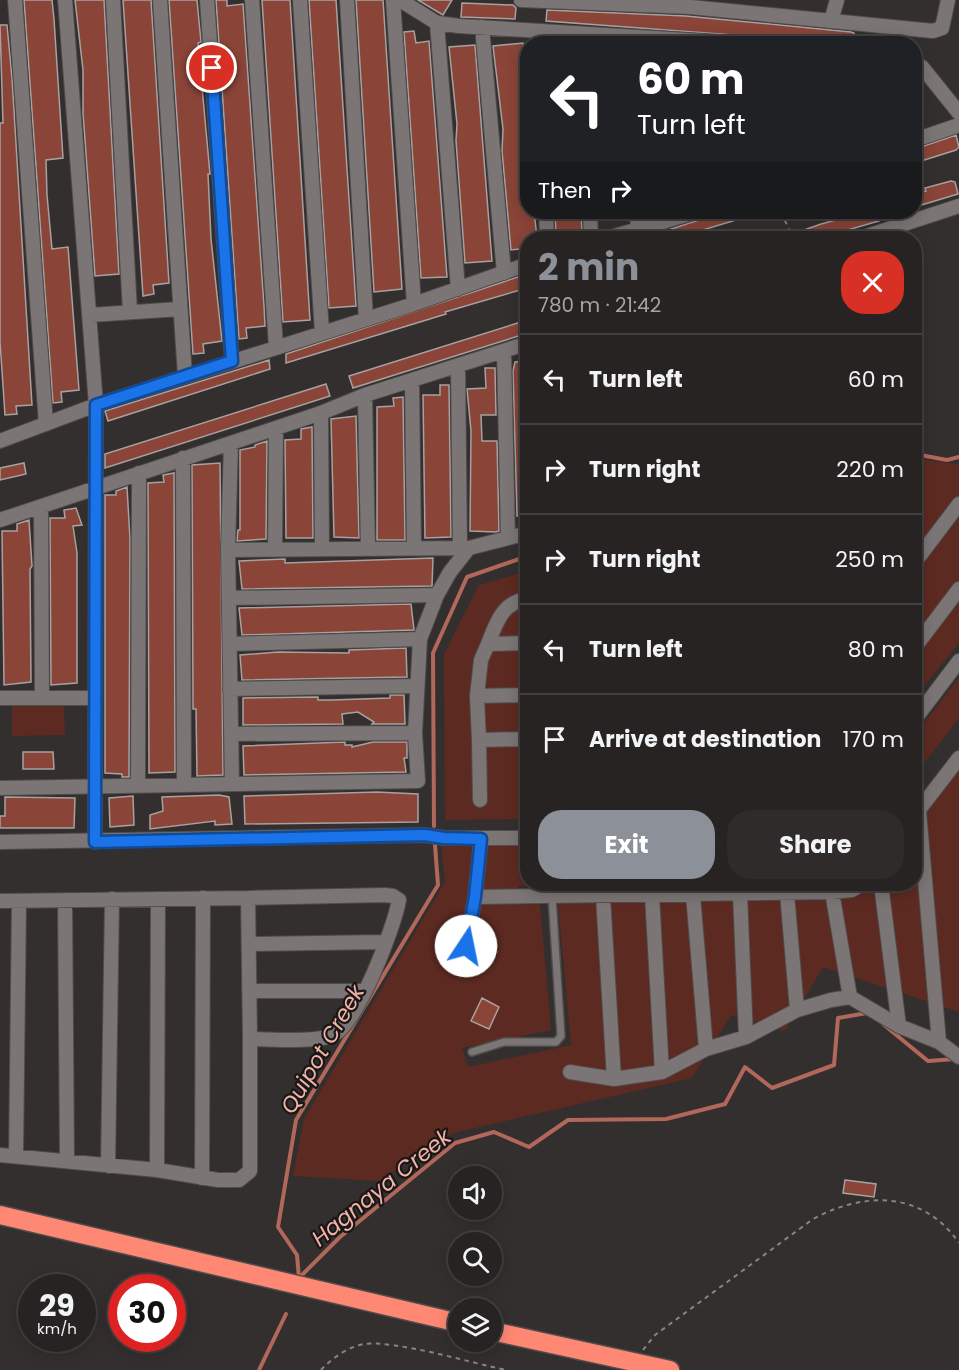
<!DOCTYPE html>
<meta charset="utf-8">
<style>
body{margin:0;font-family:Poppins,sans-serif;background:#2e2b2a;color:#f1f3f6;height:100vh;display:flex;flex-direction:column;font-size:22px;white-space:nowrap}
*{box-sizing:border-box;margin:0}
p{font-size:20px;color:#a4a4a5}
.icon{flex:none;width:33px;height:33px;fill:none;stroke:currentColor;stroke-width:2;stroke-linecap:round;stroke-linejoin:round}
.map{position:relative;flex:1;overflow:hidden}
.side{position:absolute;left:520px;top:231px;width:402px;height:660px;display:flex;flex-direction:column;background:#262322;border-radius:24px;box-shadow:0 3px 15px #0003,0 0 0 2px #424040}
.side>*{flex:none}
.top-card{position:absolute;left:520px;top:36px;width:402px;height:183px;border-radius:24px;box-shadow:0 3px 15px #0003,0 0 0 2px #424040;background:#202124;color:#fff;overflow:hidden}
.buttons{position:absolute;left:448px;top:1166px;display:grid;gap:12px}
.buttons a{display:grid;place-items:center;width:54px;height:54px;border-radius:50%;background:#262322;box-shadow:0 3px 15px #0003,0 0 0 2px #424040;font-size:30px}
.speed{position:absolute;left:18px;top:1274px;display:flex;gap:12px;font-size:30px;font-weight:700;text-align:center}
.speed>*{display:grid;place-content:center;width:78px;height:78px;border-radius:50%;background:#262322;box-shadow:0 3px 15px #0003,0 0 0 2px #424040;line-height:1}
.speed small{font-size:15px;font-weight:400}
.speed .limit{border:9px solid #d22;background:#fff;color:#111}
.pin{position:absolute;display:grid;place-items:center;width:51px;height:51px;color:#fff;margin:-26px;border:3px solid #fff;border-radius:50%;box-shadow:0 2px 6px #0007}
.me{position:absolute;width:66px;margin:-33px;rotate:11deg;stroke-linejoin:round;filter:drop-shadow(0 0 4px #0008)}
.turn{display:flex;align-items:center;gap:21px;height:126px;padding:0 18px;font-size:27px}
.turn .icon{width:78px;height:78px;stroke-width:2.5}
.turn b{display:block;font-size:42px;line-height:51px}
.then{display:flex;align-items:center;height:57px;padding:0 18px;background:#0003;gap:12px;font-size:22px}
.round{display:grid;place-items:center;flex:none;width:63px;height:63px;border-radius:24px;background:#2e2b2a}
.head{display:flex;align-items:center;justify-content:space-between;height:102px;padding:0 18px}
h1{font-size:36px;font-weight:700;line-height:45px;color:#8c9099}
.primary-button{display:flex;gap:12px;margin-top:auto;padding:12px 18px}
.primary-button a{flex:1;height:69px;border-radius:24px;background:#8c9099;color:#fff;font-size:24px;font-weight:700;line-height:69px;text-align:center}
.primary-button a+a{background:#2e2b2a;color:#f1f3f6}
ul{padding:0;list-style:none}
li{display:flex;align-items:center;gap:18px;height:90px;padding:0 18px;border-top:2px solid #424040}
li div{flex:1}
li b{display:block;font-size:22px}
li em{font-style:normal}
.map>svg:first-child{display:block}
.green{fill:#5d2a21}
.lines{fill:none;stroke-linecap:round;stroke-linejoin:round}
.stream{stroke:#b1675a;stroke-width:4}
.building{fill:#8a4438;stroke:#a7a2a1;stroke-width:1.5}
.lane-casing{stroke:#4f4c4b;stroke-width:10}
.street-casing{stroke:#4f4c4b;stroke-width:16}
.highway-casing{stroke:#4f4c4b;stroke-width:21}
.path{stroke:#878483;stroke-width:2;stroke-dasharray:4.5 4.5;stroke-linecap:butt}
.lane{stroke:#7b7675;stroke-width:7}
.street{stroke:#7b7675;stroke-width:14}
.highway{stroke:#fe8873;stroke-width:18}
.route-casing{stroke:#114b97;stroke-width:15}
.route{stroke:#1a73e8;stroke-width:10}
.labels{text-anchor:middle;stroke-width:4.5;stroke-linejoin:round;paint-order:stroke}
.water-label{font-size:22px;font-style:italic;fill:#f2b3a6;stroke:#191717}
</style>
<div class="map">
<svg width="959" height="1370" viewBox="0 0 959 1370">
<rect width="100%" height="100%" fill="#332f2e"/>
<path class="green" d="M 915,459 L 959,464 L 959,643 L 915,697 Z
M 528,571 L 528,819 L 445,820 L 444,654 L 479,585 Z
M 959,678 L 959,718 L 915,775 L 915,735 Z
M 64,704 L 65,735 L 12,736 L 12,706 Z
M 959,759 L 959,1012 L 823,967 L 785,1031 L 731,1015 L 692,1078 L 453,1133 L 379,1181 L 293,1176 L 304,1119 L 445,882 L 441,843 L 528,842 L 528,884 L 682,884 L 518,886 L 521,905 L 540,904 L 551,1030 L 462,1048 L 468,1067 L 571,1045 L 558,903 L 847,898 L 859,884 L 915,884 L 915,814 Z"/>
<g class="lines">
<path class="stream" d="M 915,454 L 947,460 L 959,457
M 434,826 L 433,653 L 467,577 L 528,556
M 883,1024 L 928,1061 L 955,1059
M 299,1278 L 340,1237 L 455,1143 L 494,1132 L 529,1147 L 568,1120 L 666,1119 L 725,1104 L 745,1067 L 772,1088 L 834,1065 L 838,1018 L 867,1013
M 299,1278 L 297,1255 L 278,1227 L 296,1120 L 438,885 L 435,845
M 259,1370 L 286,1314"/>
</g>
<path class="building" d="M 24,0 L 52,0 L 54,19 L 63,158 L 46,160 L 47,195 L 52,249 L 68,247 L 79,390 L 61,392 L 62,402 L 53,403 Z
M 75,0 L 104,0 L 119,274 L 95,276 L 83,113 L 83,70 Z
M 123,0 L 151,0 L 169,283 L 153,285 L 154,294 L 143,296 Z
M 169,0 L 197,0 L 201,42 L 198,43 L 210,174 L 208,174 L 211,239 L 222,341 L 203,344 L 204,353 L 193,354 Z
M 216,0 L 227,0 L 227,6 L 243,4 L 264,306 L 265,326 L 246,328 L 247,338 L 239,339 Z
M 262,0 L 290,0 L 310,320 L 283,322 Z
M 309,0 L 336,0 L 356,306 L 329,308 Z
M 356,0 L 383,0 L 402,289 L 374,292 Z
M 418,0 L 452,0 L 443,15 Z
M 462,3 L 513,5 L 516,8 L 515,19 L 461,17 Z
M 547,10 L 686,16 L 851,32 L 854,33 L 854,44 L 546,21 Z
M 0,25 L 7,25 L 12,78 L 32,405 L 16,406 L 17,414 L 5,415 L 0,342 L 0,123 L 3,123 Z
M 414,31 L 416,43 L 429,41 L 447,277 L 421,278 L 404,32 Z
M 523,43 L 528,96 L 528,212 L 534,212 L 537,237 L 528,238 L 528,248 L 511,250 L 502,151 L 503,129 L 493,46 Z
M 475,45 L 492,261 L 465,263 L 456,141 L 457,124 L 449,47 Z
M 956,135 L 959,147 L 956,150 L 915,163 L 915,149 Z
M 951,181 L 955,182 L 958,194 L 915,207 L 915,194 L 926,191 L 925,188 Z
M 555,212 L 581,212 L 582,231 L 556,235 Z
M 723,212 L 753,212 L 753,215 L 676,238 L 644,238 Z
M 865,212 L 877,212 L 879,221 L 820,238 L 787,238 L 787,236 L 821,224 Z
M 524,275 L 527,288 L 445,312 L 446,314 L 286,363 L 286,354 Z
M 521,322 L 525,334 L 353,388 L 349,376 Z
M 269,360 L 270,369 L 108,421 L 105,411 Z
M 525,361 L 528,516 L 517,516 L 513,371 L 515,362 Z
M 485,368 L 495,368 L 496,415 L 481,415 L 482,441 L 497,441 L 499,531 L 496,532 L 470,531 L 471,431 L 467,389 L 486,388 Z
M 326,384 L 330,396 L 105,468 L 105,454 Z
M 440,385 L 449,385 L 451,537 L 425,538 L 423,395 L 440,395 Z
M 403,397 L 405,540 L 377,540 L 377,407 L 394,406 L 393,398 Z
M 356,416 L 359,538 L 334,537 L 331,419 Z
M 312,427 L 313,538 L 286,538 L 285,440 L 301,439 L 301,429 Z
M 267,441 L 266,539 L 237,541 L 238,530 L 240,530 L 240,450 L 255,447 L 255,445 Z
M 24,463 L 26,474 L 0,480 L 0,468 Z
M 220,463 L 223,775 L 197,776 L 196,709 L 193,709 L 193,703 L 192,465 Z
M 174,473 L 175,772 L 149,773 L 148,483 L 164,482 L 163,475 Z
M 127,487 L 130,539 L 129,777 L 122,777 L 122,774 L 105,773 L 105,495 L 116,495 L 116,491 Z
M 76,508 L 82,525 L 73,526 L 77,553 L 77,683 L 51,685 L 50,518 L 65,518 L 64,510 Z
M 29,520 L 32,566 L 30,569 L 31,682 L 4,685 L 2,531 L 17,531 L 17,524 Z
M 433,558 L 432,586 L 242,589 L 239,561 L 285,559 L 285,563 Z
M 411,604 L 414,630 L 242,635 L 239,608 Z
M 406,648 L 407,677 L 242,680 L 240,655 L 278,652 L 349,653 L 349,650 Z
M 390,695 L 404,695 L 405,724 L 372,724 L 374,722 L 358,712 L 342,714 L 343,724 L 243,725 L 243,698 L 318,697 L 318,700 L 332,700 L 390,698 Z
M 345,742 L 345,745 L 352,745 L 352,747 L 373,742 L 407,742 L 407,758 L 404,758 L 406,772 L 244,775 L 243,746 Z
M 23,752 L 53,752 L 54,769 L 23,769 Z
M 377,792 L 418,794 L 418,822 L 245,824 L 244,796 L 247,796 Z
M 219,795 L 229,797 L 232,824 L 215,825 L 215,821 L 150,829 L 150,815 L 163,811 L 162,797 Z
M 133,796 L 134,825 L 110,827 L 109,798 Z
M 5,797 L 75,798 L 74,828 L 0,828 L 0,816 L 5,816 Z
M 482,998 L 499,1007 L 489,1029 L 471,1021 Z
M 845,1180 L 876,1184 L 874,1197 L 843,1193 Z"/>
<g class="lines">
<g class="lane-casing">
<path id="lane" d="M 472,1052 L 504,1042 L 556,1042 L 561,1036 L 552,897"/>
</g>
<g class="street-casing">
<path id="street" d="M 15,0 L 46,424
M 65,0 L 96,405 L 95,842
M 113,0 L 130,312
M 160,0 L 185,376
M 207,0 L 232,361
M 252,0 L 276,346
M 300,0 L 322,332
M 347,0 L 366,319
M 393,0 L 414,304
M 400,0 L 437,23 L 459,26 L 753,44
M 521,0 L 690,7 L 933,31 L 942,28 L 948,0
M 831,21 L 837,0
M 437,23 L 458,289
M 482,27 L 504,273
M 915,63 L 922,67 L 959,113
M 915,140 L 959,125
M 546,212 L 547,238
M 590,212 L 591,238
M 637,212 L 638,230
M 608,238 L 696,212
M 861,238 L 959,206
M 90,315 L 180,309
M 504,351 L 508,538
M 458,366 L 460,548
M 412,380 L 414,548
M 365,395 L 368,549
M 321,413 L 322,549
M 0,441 L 96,405 L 414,304 L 528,264
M 231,443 L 228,550 L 232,784
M 183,458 L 184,785
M 41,507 L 42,698
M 0,520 L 321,413 L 365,395 L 528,343
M 228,550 L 469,548
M 275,550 L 276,428
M 915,562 L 959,504
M 229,598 L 437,595
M 528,643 L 488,644 L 481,660 L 477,696 L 528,695
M 230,644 L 420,639
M 488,644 C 496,623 503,601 528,599
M 915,647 L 959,589
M 230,689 L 416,686
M 477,696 L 479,740 L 528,739
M 0,698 L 94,698
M 915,719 L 959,661
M 231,734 L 415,733
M 479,740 L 480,800
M 138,785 L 139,473
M 0,788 L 418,781 L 415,733 L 420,639 L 437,595 L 450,572 L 469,548 L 528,533
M 915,815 L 959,758
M 0,842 L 425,835 L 444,838 L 528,838
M 881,884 L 899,1026 L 939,1042 L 919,811
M 787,893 L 797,1010 L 831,1000 L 850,997 L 831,886
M 693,895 L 706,1049 L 746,1037 L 740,894
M 603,896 L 614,1079 L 662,1072 L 652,895
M 475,897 L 832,892 L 852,890 L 862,884
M 65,900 L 67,1160
M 0,901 L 248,898
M 249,944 L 384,942
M 466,946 L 475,897 L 481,839
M 249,991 L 365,991
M 850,997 L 899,1026
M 746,1037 L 797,1010
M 939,1042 L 959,1057
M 570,1072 L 614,1079
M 662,1072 L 706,1049
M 0,1155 L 157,1170 L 218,1180 L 239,1180 L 250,1171 L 250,1039 C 271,1039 315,1043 333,1035 C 358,1023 394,928 399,900 L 393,896 L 385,895 L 248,898 L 250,1039
M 16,1156 L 19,901
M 108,1166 L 112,899
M 157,1170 L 158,899
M 202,1178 L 203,898"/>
</g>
<g class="highway-casing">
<path id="highway" d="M 0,1215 L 459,1323
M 492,1331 L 670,1370"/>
</g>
<path class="path" d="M 781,212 L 793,238
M 643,1350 L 655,1335 L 813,1219 C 865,1191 923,1191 959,1243
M 321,1370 C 332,1358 348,1347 364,1344 C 395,1340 472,1363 506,1370"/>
<use href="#lane" class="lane"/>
<use href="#street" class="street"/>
<use href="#highway" class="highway"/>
</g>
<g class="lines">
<g class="route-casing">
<path id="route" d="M 212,68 L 232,361 L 96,405 L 95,842 L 425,835 L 444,838 L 481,839 L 475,897 L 466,946"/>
</g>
<use href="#route" class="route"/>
</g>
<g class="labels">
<g class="water-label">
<text transform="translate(322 1049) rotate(-60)" y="8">Quipot Creek</text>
<text transform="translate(381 1187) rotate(-39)" y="8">Hagnaya Creek</text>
</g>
</g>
</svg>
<div class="buttons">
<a><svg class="icon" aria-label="sound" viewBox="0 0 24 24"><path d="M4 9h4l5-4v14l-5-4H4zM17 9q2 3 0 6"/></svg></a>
<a><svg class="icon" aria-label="search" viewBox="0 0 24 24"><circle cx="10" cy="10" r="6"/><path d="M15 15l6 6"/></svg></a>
<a><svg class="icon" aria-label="layers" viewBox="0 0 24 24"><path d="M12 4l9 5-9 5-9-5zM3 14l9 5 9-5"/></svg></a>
</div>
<div class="speed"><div>29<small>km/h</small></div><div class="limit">30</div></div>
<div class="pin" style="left:212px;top:68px;background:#d93025"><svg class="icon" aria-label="arrive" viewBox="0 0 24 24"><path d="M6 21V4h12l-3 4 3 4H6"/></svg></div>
<svg class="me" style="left:466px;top:946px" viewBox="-20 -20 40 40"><circle r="19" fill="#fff"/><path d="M0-13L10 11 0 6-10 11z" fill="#1a73e8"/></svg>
<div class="top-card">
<div class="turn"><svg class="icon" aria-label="left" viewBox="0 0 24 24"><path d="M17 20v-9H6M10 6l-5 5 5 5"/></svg><div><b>60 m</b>Turn left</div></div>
<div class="then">Then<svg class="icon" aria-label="right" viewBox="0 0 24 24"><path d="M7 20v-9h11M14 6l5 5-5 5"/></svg></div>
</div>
<section class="side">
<div class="head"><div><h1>2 min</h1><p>780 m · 21:42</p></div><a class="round" style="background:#d93025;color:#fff"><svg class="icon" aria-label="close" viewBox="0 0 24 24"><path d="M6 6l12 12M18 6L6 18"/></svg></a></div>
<ul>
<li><svg class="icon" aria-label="left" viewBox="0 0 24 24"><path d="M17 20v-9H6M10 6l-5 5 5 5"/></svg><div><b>Turn left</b></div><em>60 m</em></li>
<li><svg class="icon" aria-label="right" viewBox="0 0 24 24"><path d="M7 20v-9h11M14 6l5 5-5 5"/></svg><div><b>Turn right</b></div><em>220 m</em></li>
<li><svg class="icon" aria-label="right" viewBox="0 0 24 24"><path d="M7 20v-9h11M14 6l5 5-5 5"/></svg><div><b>Turn right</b></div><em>250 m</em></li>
<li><svg class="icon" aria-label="left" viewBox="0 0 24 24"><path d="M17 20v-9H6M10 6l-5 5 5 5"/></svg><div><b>Turn left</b></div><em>80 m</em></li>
<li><svg class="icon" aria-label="arrive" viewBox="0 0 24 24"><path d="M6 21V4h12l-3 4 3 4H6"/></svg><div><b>Arrive at destination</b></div><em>170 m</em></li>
</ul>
<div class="primary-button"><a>Exit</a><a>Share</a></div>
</section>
</div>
